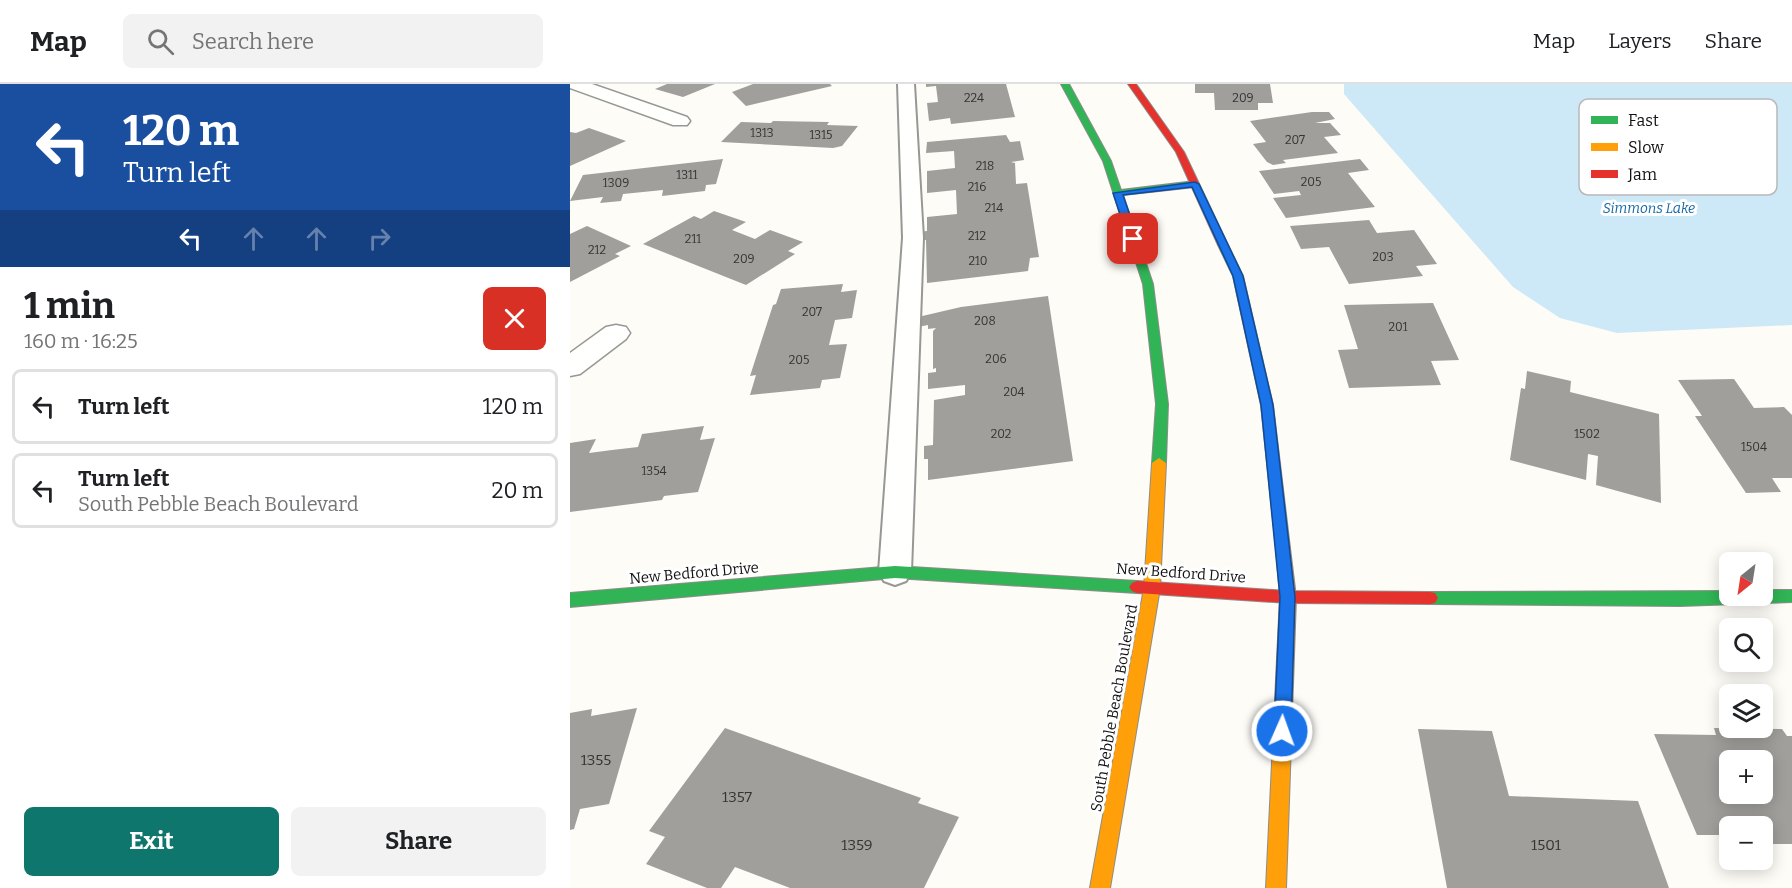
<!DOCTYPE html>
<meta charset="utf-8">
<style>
body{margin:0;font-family:Bitter,serif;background:#f2f2f2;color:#202124;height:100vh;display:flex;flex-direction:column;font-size:22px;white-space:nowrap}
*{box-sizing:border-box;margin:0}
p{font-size:20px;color:#757577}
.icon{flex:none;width:33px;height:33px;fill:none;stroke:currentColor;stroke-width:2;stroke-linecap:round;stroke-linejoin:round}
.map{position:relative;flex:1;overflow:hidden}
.side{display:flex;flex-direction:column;background:#fff;width:570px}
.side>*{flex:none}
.hud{background:#1a4fa0;color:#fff;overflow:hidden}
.needle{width:39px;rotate:210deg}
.controls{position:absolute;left:1149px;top:468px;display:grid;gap:12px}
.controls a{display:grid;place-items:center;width:54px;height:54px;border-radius:9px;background:#fff;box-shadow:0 3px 15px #0003;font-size:30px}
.pin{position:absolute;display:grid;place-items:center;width:51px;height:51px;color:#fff;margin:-26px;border-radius:12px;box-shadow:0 3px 9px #0006}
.me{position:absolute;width:66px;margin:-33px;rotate:2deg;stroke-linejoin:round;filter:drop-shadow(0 0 4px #0008)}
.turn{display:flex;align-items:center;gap:21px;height:126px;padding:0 24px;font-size:27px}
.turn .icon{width:78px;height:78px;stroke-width:2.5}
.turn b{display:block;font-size:42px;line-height:51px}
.lanes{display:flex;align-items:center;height:57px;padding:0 24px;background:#0003;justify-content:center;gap:30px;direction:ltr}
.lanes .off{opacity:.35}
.round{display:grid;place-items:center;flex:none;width:63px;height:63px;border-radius:9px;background:#f2f2f2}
.overview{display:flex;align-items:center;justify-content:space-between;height:102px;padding:0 24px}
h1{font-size:36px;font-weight:700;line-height:45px}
.action{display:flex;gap:12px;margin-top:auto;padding:12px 24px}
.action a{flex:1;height:69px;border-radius:9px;background:#0f766e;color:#fff;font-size:24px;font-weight:700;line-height:69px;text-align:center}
.action a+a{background:#f2f2f2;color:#202124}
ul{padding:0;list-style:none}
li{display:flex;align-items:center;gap:18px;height:75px;margin:0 12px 9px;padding:0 12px;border:3px solid #e0e0e0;border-radius:9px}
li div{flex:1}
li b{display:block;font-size:22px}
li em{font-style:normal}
header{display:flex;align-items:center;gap:36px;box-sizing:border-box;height:84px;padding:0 30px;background:#fff;border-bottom:2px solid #e0e0e0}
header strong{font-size:28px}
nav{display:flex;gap:33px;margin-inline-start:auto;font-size:21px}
.search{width:420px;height:54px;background:#f2f2f2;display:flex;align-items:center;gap:15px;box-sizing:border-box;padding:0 21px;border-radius:9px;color:#757577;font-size:22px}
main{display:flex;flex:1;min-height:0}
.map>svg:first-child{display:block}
.water{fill:#cde8f7}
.building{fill:#a19f9c;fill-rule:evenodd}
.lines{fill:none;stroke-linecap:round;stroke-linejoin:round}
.lane-casing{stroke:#979795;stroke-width:4}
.street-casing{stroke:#979795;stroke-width:3}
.fast-casing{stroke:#8e8d8b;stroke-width:2}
.slow-casing{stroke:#8e8d8b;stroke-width:2}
.jam-casing{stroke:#8e8d8b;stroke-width:2}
.lane{fill:#fffffe;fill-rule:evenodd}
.street{fill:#fffffe;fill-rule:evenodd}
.fast{fill:#30b455;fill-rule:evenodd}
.slow{fill:#ff9f0a;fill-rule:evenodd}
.jam{fill:#e5322d;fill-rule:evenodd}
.route{fill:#1a73e8;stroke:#114b97;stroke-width:1.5}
.labels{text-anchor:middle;stroke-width:6;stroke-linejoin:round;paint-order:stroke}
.number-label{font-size:12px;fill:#353434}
.far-water-label{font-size:14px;font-style:italic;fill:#1768a6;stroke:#fff}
.street-label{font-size:15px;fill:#111;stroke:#fff}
.near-number-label{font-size:15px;fill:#353434}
.key{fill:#fff;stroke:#b8b8b8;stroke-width:1.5}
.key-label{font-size:16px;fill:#111}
</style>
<header>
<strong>Map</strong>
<div class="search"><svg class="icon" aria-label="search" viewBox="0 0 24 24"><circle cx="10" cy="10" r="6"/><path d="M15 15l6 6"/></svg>Search here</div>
<nav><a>Map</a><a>Layers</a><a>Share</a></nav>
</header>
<main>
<section class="side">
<div class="hud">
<div class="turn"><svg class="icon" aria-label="left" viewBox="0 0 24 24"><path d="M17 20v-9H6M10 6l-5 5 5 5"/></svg><div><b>120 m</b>Turn left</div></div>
<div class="lanes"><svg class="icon" aria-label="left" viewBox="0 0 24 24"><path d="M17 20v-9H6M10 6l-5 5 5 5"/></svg><svg class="icon off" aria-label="ahead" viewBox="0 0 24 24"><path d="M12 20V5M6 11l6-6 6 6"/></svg><svg class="icon off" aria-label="ahead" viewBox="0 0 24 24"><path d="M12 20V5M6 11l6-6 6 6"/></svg><svg class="icon off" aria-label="right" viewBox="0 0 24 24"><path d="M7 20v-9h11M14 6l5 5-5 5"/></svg></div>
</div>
<div class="overview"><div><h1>1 min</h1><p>160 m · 16:25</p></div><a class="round" style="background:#d93025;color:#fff"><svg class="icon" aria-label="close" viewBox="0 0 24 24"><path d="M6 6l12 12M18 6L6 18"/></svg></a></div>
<ul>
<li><svg class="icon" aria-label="left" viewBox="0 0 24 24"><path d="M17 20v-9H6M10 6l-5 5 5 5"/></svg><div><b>Turn left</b></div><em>120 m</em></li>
<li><svg class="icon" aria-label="left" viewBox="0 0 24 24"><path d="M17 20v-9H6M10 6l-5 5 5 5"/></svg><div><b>Turn left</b><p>South Pebble Beach Boulevard</p></div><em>20 m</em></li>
</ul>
<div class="action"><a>Exit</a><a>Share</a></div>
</section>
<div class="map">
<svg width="1222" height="804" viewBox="0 0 1222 804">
<rect width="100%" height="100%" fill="#fdfcf7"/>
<path class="water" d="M 774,0 L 1222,0 L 1222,241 L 1047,249 L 990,234 L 943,203 L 774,10 Z"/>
<path class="building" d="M 97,0 L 145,0 L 113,13 L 85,5 Z
M 183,0 L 260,0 L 262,2 L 176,22 L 162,8 Z
M 356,0 L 436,0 L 445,33 L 381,40 L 380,34 L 359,37 L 357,19 L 368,18 L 366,2 L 356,3 Z
M 625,0 L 700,0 L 703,19 L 688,19 L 688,26 L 645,26 L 644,9 L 625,9 Z
M 742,28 L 759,28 L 765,35 L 745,39 L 760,39 L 771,51 L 754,53 L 768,69 L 713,76 L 716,79 L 703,81 L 697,78 L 683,60 L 696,58 L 680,37 Z
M 203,37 L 259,38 L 257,41 L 288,42 L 272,62 L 263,64 L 151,58 L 171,38 L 201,39 Z
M 19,44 L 56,57 L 0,82 L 0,48 L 6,49 Z
M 436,51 L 440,58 L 450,57 L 454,76 L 441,78 L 445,79 L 446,100 L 457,99 L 469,173 L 460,174 L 458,187 L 357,199 L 356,156 L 348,156 L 348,148 L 357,147 L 357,133 L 387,130 L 386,106 L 357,109 L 357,87 L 385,84 L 384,67 L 356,69 L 357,58 Z
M 153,75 L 146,100 L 136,101 L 135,107 L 92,112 L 93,106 L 53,110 L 51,117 L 30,119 L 33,113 L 0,117 L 13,91 Z
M 790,75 L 799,86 L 778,89 L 805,123 L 716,134 L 703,114 L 731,111 L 729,107 L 704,110 L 689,87 Z
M 144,127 L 176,138 L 162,146 L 185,155 L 200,146 L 233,158 L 218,167 L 225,170 L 176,201 L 73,160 L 124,132 L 131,135 Z
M 799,136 L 807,149 L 844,146 L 867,180 L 846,182 L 853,192 L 779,200 L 759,163 L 731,165 L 720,142 Z
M 17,142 L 61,162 L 45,170 L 50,172 L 0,198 L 0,150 Z
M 273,200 L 271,208 L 287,206 L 282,234 L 265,236 L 259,261 L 277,260 L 270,294 L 252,296 L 250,304 L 180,311 L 186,291 L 180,292 L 203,221 L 206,220 L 211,205 Z
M 478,212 L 503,377 L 358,396 L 358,375 L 354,375 L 354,362 L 363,361 L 364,316 L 395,311 L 395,301 L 358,305 L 358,289 L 366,288 L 366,284 L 363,285 L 363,247 L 366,244 L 358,245 L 358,241 L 348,243 L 348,233 L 391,223 Z
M 863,219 L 889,276 L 861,277 L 871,301 L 779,304 L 768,266 L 788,265 L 774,221 Z
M 957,287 L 1001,297 L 1000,308 L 1089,330 L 1091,419 L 1026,401 L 1028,372 L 1018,370 L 1016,396 L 940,376 L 951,304 L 955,305 Z
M 1164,295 L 1184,324 L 1214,323 L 1222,331 L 1222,394 L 1202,394 L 1211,408 L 1176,409 L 1125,332 L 1132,332 L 1108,296 Z
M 134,342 L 130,356 L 145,354 L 128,408 L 94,412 L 92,416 L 0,428 L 0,359 L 26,355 L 19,369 L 42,366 L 68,363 L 72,350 Z
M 67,624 L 39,720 L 10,725 L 4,745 L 0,746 L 0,629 L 22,625 L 21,632 Z
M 155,644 L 351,714 L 348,719 L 389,733 L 354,804 L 220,804 L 165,783 L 151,804 L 137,804 L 76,780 L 95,753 L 79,747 Z
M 1144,644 L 1212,645 L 1217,652 L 1222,652 L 1222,760 L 1192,760 L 1192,742 L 1160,742 L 1160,751 L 1127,751 L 1084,650 L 1146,651 ZM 1160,676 L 1192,676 L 1192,710 L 1160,710 Z
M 848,645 L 922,647 L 939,712 L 1068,717 L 1099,804 L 877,804 Z"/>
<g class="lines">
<g class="lane-casing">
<path id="lane" d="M 328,0 L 344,0 L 353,154 L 341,488 L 336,497 L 325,501 L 314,497 L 309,488 L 333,154 Z"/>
</g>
<g class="street-casing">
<path id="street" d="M 0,0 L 22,0 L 117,33 L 120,37 L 117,41 L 103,41 L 0,4 Z
M 46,241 L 56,243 L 60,249 L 56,255 L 10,290 L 0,292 L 0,269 L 36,243 Z"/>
</g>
<g class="fast-casing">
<path id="fast" d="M 491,0 L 499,0 L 541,77 L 551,106 L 625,97 L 629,100 L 625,103 L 553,111 L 583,200 L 598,320 L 596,379 L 589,384 L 582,379 L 586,320 L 573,200 L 533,77 Z
M 653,158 L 658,161 L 673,192 L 703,321 L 720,464 L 718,468 L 713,470 L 708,468 L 706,464 L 691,321 L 663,192 L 648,161 Z
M 325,482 L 567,497 L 572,499 L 575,503 L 572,507 L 567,509 L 325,494 L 0,523 L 0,509 Z
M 1192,506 L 1222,506 L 1222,518 L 1110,522 L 860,520 L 855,519 L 852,514 L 855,509 L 860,508 L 1160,507 L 1160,512 L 1192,512 Z"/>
</g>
<g class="slow-casing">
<path id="slow" d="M 589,374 L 596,379 L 590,504 L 540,804 L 520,804 L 574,504 L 582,379 Z
M 713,458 L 718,460 L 720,464 L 726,513 L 716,804 L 696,804 L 710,513 L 706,464 L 708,460 Z"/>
</g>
<g class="jam-casing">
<path id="jam" d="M 558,0 L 566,0 L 614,68 L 658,161 L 656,163 L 648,161 L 606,68 Z
M 567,497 L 718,507 L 860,508 L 865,509 L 868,514 L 865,519 L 860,520 L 718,519 L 567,509 L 562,507 L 559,503 L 562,499 Z"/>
</g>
<use href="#lane" class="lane"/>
<use href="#street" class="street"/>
<use href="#fast" class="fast"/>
<use href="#slow" class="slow"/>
<use href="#jam" class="jam"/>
</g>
<path class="route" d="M 625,98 L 629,100 L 673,192 L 703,321 L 725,513 L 721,647 L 719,653 L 712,656 L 706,653 L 704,647 L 710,513 L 691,321 L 663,192 L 622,103 L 553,111 L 568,155 L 563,158 L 558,155 L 543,109 Z"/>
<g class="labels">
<g class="number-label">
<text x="404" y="18">224</text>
<text x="673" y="18">209</text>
<text x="192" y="53">1313</text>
<text x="251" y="55">1315</text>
<text x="725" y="60">207</text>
<text x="415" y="86">218</text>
<text x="117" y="95">1311</text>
<text x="741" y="102">205</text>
<text x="46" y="103">1309</text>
<text x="407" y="107">216</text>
<text x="424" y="128">214</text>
<text x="407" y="156">212</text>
<text x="123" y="159">211</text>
<text x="27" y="170">212</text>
<text x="813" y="177">203</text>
<text x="174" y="179">209</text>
<text x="408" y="181">210</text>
<text x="242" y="232">207</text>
<text x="415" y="241">208</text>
<text x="828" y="247">201</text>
<text x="426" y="279">206</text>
<text x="229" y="280">205</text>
<text x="444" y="312">204</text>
<text x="431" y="354">202</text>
<text x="1017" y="354">1502</text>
<text x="1184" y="367">1504</text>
<text x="84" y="391">1354</text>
</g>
<g class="far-water-label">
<text x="1079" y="129">Simmons Lake</text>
</g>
<g class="street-label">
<text transform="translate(124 489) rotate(-5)" y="5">New Bedford Drive</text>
<text transform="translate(611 489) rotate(4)" y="5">New Bedford Drive</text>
<text transform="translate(544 624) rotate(-80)" y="5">South Pebble Beach Boulevard</text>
</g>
<g class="near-number-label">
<text x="26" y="681">1355</text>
<text x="167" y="718">1357</text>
<text x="287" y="766">1359</text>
<text x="976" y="766">1501</text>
</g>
</g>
<rect x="1009" y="15" width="198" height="96" rx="9" class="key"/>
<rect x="1021" y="32" width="27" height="8" fill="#30b455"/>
<rect x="1021" y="59" width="27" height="8" fill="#ff9f0a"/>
<rect x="1021" y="86" width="27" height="8" fill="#e5322d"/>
<g class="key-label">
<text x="1058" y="42">Fast</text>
<text x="1058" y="69">Slow</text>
<text x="1058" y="96">Jam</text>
</g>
</svg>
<div class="controls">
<a><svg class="needle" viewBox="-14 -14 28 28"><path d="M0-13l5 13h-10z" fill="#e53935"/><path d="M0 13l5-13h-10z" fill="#757577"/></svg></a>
<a><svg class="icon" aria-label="search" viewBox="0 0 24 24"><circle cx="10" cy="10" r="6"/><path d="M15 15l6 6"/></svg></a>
<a><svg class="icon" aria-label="layers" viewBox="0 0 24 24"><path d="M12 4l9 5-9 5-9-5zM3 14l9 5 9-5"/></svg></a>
<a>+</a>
<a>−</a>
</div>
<div class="pin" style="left:563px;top:155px;background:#d93025"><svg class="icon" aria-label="arrive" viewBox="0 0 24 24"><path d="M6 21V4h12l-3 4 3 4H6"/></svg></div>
<svg class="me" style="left:712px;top:647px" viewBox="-20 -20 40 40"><circle r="17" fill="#1a73e8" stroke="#fff" stroke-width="3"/><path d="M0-11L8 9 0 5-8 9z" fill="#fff"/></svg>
</div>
</main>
